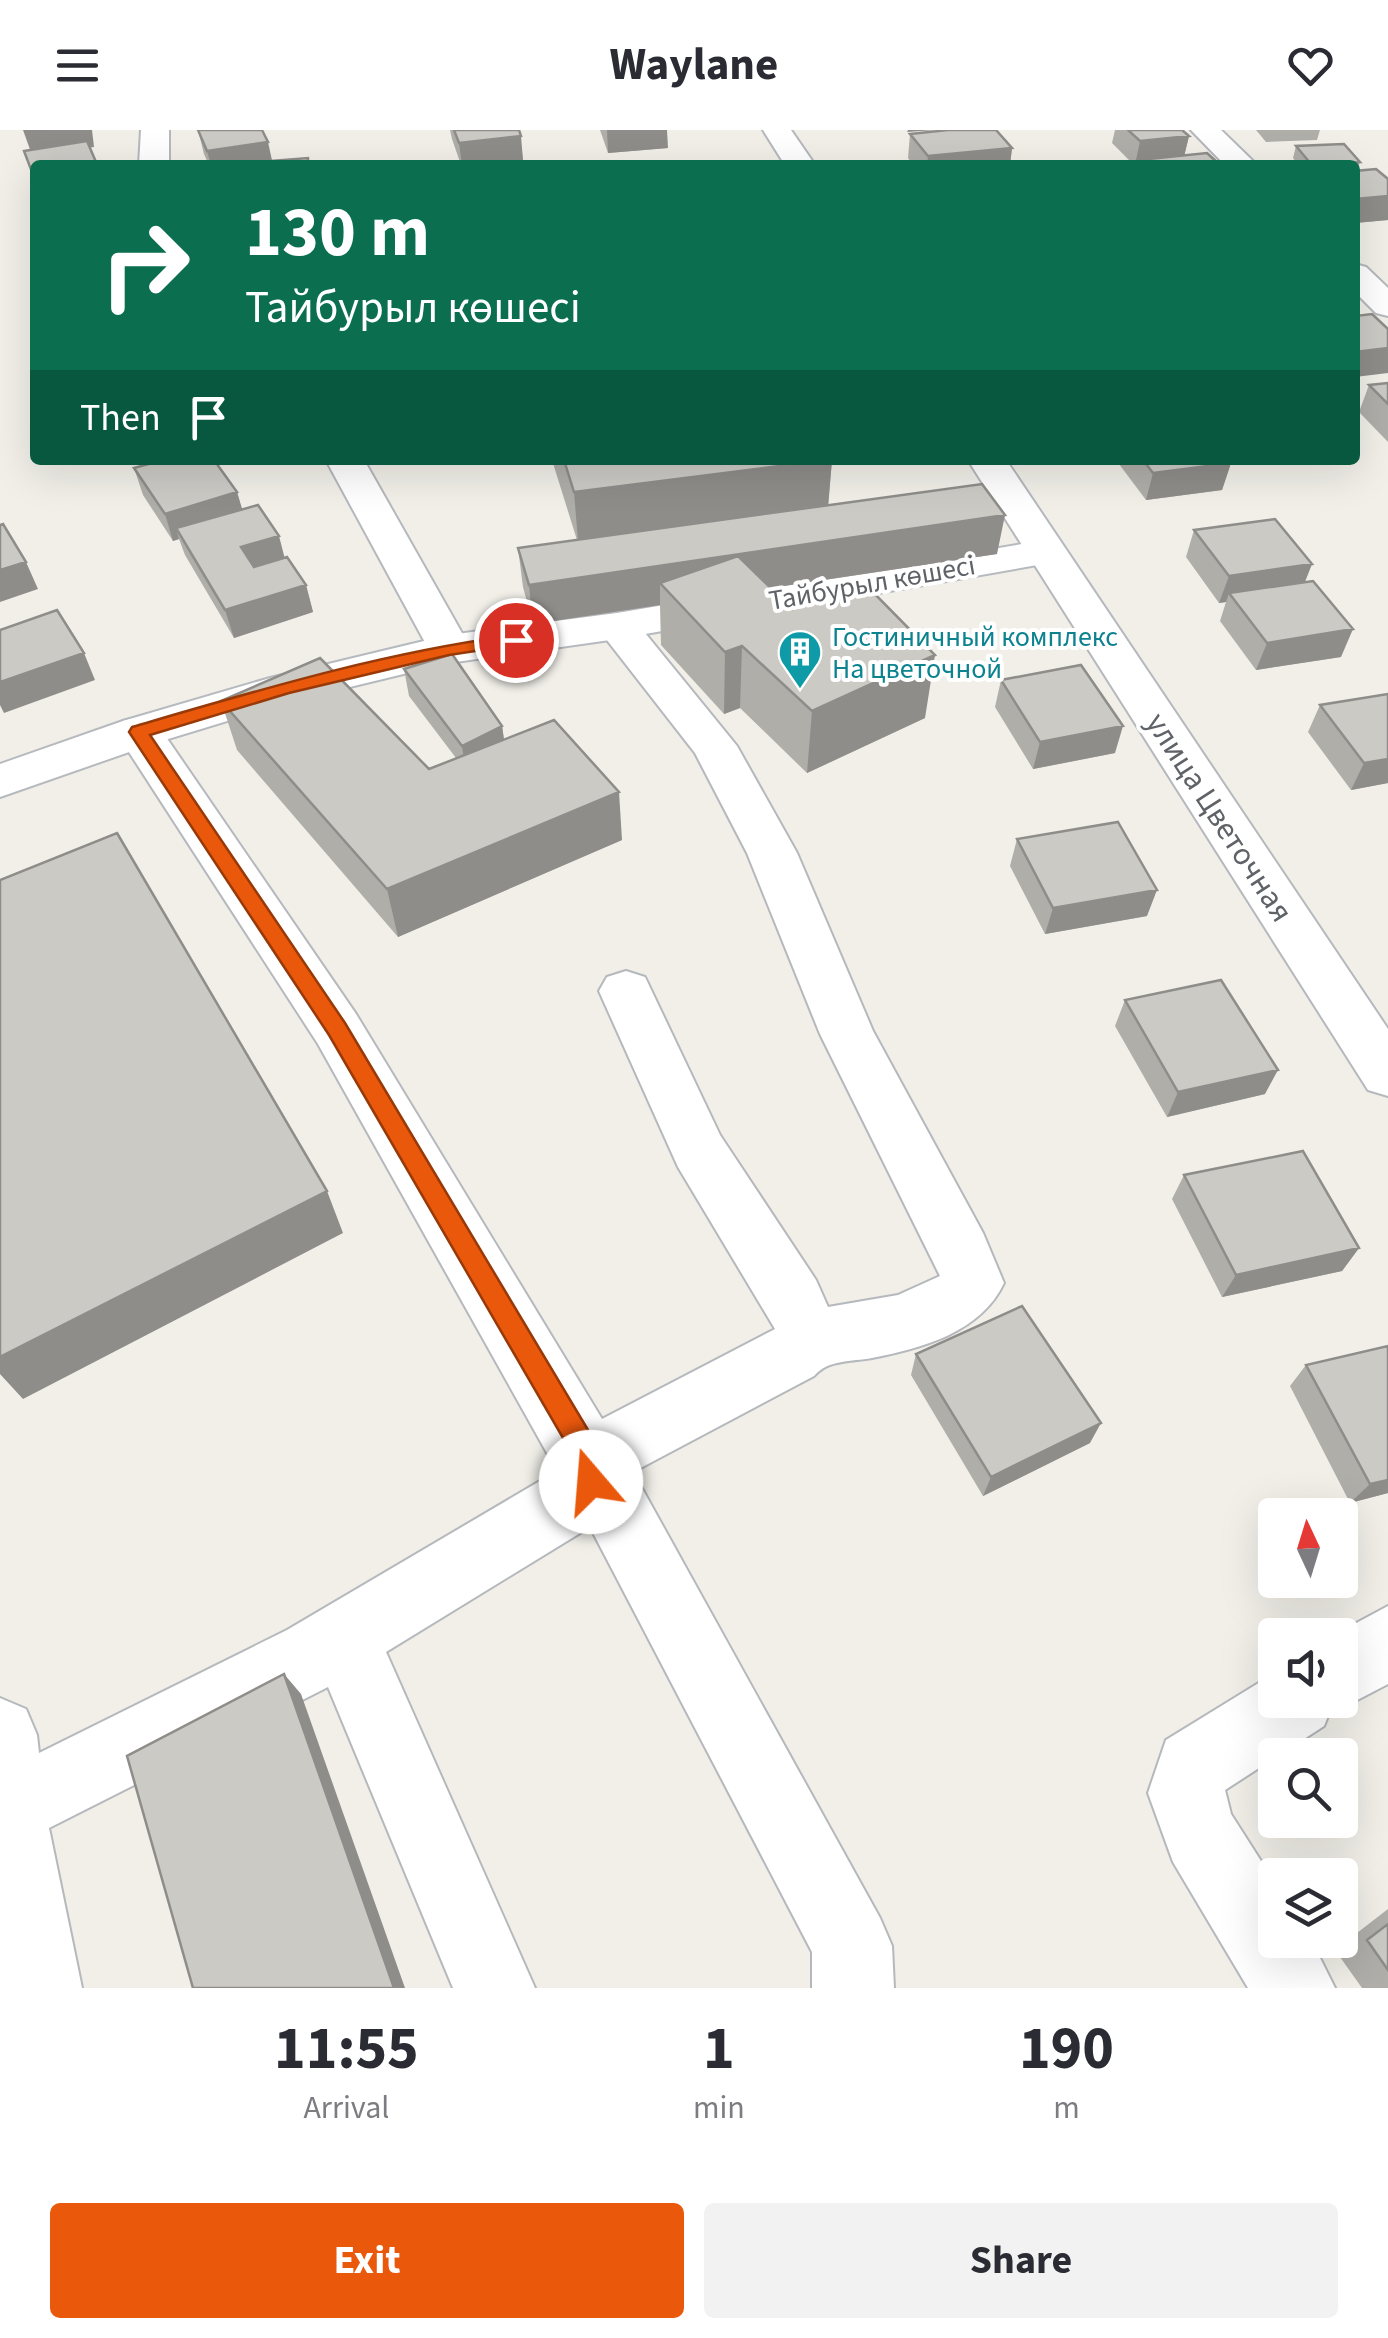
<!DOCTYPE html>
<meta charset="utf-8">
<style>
body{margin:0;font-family:"Source Sans 3",sans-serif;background:#f2f2f3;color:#2b2b33;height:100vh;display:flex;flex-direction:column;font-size:38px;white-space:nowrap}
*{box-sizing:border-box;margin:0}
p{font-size:32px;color:#7c7c81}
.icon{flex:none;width:55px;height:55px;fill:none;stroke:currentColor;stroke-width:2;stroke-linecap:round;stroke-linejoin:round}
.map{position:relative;height:1858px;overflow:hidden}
.panel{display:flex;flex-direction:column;background:#fff;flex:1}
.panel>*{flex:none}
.hud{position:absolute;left:30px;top:30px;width:1330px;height:305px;border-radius:10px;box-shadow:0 10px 40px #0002;background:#0b6e4f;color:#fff;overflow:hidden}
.needle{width:65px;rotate:356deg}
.controls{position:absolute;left:1258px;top:1368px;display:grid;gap:20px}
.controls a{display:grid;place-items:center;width:100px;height:100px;border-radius:10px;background:#fff;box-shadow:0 10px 40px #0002;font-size:50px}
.pin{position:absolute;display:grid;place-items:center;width:85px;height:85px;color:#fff;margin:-42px;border:5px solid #fff;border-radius:50%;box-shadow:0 2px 10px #0007}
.me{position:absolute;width:110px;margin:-55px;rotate:342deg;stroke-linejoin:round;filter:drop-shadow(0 0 8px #0008)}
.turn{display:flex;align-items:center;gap:35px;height:210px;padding:0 50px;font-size:45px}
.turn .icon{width:130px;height:130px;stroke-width:2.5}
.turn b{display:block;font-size:70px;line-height:85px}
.then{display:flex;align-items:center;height:95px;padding:0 50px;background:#0003;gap:20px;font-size:38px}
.eta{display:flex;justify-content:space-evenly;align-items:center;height:170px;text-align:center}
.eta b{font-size:60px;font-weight:700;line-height:70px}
.primary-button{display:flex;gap:20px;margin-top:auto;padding:20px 50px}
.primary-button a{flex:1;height:115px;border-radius:10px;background:#ea580c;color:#fff;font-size:40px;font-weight:700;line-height:115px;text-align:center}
.primary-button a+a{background:#f2f2f3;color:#2b2b33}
header{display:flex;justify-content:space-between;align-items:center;height:130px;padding:0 50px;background:#fff;font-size:45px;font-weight:700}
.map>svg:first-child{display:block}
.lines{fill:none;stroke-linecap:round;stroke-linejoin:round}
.street-casing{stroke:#b5b8bc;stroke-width:4}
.secondary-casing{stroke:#b6babf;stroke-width:4}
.street{fill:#fff;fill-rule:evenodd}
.secondary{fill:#fff;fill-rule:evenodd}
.wall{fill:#afaea9}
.shaded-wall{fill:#8f8d8a}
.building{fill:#cccac5;stroke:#8f8d8a;stroke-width:2.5}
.route{fill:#ea580c;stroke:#983908;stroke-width:2.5}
.labels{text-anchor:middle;stroke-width:8;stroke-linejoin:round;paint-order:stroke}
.far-street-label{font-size:28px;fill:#5f6368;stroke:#fff}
.far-culture-label{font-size:28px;fill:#0d838f;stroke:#fff;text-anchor:start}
.street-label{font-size:32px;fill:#5f6368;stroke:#fff}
</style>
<header><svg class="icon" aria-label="menu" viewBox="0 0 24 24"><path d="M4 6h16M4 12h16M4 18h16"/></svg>Waylane<svg class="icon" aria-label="heart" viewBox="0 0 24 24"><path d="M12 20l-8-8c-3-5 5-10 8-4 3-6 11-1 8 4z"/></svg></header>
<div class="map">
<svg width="1388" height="1858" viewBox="0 0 1388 1858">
<rect width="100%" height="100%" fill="#f1efe8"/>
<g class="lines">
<g class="street-casing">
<path id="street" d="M 141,0 L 169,0 L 169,35 L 139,35 Z
M 763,0 L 791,0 L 815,35 L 785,35 Z
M 1191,0 L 1221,0 L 1257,35 L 1225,35 Z
M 1355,134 L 1366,137 L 1388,158 L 1388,186 L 1376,183 L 1355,162 Z
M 326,330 L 364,330 L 471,519 L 464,529 L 449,533 L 434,529 Z
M 968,330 L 1006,330 L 1388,899 L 1388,966 L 1368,960 Z
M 617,483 L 632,487 L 737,616 L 797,723 L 873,901 L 983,1103 L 1004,1153 C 981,1202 923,1218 872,1228 C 851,1232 829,1229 814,1246 L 633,1342 L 880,1788 L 892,1816 L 894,1858 L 812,1858 L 812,1822 L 590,1397 L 386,1522 L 535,1858 L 453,1858 L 328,1557 L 49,1698 L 82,1858 L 0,1858 L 0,1568 L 26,1579 L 37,1605 L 39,1623 L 287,1500 L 557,1341 L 318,914 L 116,602 L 123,591 L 139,587 L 155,591 L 356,884 L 602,1289 L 775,1199 L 678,1037 L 599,861 L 607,847 L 626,841 L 645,847 L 720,1005 L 816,1150 L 828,1177 L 898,1165 L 940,1146 L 820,904 L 747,723 L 695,623 L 596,496 L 602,487 Z
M 1388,1476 L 1388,1554 L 1340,1579 L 1332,1576 L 1324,1596 L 1225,1660 L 1231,1684 L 1275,1753 L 1275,1810 L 1311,1810 L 1335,1858 L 1248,1858 L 1173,1732 L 1148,1663 L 1166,1610 L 1275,1543 L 1275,1570 L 1340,1570 L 1340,1505 L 1334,1505 Z"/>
</g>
<g class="secondary-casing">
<path id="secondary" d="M 1046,410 L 1060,413 L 1066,422 L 1060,431 L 617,509 L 449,533 L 296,570 L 155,613 L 0,667 L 0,634 L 123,591 L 270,548 L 449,505 L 617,483 Z"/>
</g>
<use href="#street" class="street"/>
<use href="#secondary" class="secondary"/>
</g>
<path class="wall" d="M 198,0 L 262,1 L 272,31 L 309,35 L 209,35 L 204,24 Z
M 450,0 L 519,0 L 523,30 L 480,35 L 461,35 L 452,9 Z
M 600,0 L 607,0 L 668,18 L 608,23 Z
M 1115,0 L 1182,0 L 1189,6 L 1184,26 L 1220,35 L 1134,35 L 1112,13 Z
M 1256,0 L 1320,0 L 1317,10 L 1266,12 Z
M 910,4 L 1012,18 L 1010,35 L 913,35 L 908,28 Z
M 1296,16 L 1360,32 L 1357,41 L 1388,90 L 1355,93 L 1355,35 L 1298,35 L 1293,28 Z
M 1388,253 L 1388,312 L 1359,282 L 1369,255 Z
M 552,330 L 832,330 L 828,375 L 997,424 L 771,458 L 792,479 L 925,588 L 807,643 L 740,578 L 724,584 L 661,515 L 660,475 L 533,494 L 523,457 L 518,418 L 577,410 Z
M 1116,330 L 1228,330 L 1231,333 L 1222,360 L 1146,370 Z
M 134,338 L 237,362 L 242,379 L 285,428 L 306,455 L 313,482 L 234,508 L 185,425 L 179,409 L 173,411 L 143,365 Z
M 1194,400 L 1312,434 L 1305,452 L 1341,527 L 1256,540 L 1220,491 L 1226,472 L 1219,473 L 1186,427 Z
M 404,539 L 502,596 L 504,609 L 622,710 L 398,807 L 237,620 L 221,571 L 429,639 L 456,628 L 409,566 Z
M 1001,550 L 1115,623 L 1033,639 L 995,577 Z
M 1320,575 L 1388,653 L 1351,660 L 1308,602 Z
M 1017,709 L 1147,786 L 1045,804 L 1010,736 Z
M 1125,870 L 1265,964 L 1167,987 L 1115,896 Z
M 1184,1045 L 1359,1118 L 1342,1141 L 1222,1167 L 1172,1069 Z
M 916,1224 L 1090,1313 L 983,1366 L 911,1245 Z
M 1306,1235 L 1388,1363 L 1350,1373 L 1290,1256 Z
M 1388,1779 L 1388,1858 L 1362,1858 L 1335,1820 Z"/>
<path class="shaded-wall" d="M 23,0 L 92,0 L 94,17 L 32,25 Z
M 607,0 L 667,0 L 668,18 L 608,23 Z
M 908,0 L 935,0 L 907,2 Z
M 521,6 L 523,30 L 480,35 L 462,35 L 459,13 Z
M 1189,6 L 1183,31 L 1139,30 L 1138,35 L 1135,35 L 1140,11 Z
M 268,12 L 273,35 L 211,35 L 207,21 Z
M 1012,18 L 1010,35 L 927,35 L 928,26 Z
M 1388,66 L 1388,90 L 1355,93 L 1355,69 Z
M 1388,218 L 1388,243 L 1355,247 L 1355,222 Z
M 832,330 L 828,378 L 578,411 L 574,362 Z
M 1231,333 L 1222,360 L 1146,370 L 1153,343 Z
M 237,362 L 245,389 L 176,398 L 179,409 L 173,411 L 165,384 Z
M 1005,385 L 997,424 L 678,472 L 660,453 L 660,475 L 533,494 L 529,455 Z
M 279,406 L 286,433 L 249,444 L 241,417 Z
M 26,432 L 38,459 L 0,472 L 0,440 Z
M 1312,434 L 1301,461 L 1229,463 L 1226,472 L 1219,473 L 1229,446 Z
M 306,455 L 313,482 L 234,508 L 225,480 Z
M 1353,499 L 1341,527 L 1256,540 L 1267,513 Z
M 742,516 L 740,578 L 724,584 L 725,522 Z
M 84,523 L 95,550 L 4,583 L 0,575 L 0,552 Z
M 935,525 L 925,588 L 807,643 L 812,581 Z
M 502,596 L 506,624 L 466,643 L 462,616 Z
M 1123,596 L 1115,623 L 1033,639 L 1040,612 Z
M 1388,629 L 1388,653 L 1351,660 L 1364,633 Z
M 619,662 L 622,710 L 398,807 L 387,759 Z
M 1157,760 L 1147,786 L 1045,804 L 1053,778 Z
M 1278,940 L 1265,964 L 1167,987 L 1178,962 Z
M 327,1061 L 343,1103 L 23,1269 L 0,1244 L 0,1227 Z
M 1359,1118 L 1342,1141 L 1222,1167 L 1236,1145 Z
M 1101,1293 L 1090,1313 L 983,1366 L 991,1347 Z
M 1388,1350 L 1388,1363 L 1350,1373 L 1370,1354 Z
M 284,1544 L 301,1564 L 405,1858 L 394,1858 Z"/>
<path class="building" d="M 198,0 L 262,0 L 268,12 L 207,21 Z
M 454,0 L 519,0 L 521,6 L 459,13 Z
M 948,0 L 996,0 L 1012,18 L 928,26 L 910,4 Z
M 1128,0 L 1182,0 L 1189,6 L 1140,11 Z
M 87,11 L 96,32 L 76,35 L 35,35 L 35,42 L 32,42 L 24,21 Z
M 1344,14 L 1360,32 L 1311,34 L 1296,16 Z
M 1207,23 L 1220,35 L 1143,35 L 1139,30 Z
M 308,28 L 308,35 L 230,35 L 230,34 Z
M 1376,39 L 1388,49 L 1388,66 L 1355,69 L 1355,41 Z
M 1372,184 L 1388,199 L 1388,218 L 1355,222 L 1355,186 Z
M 1388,253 L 1388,274 L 1369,255 Z
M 163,330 L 214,330 L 237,362 L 165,384 L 134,338 Z
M 564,330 L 827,330 L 574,362 Z
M 1143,330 L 1228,330 L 1231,333 L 1153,343 Z
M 982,354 L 1005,385 L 529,455 L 518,418 Z
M 258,375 L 279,406 L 241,417 L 254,437 L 287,427 L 306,455 L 225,480 L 176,398 Z
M 1275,389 L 1312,434 L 1229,446 L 1194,400 Z
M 3,394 L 26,432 L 0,440 L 0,395 Z
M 738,426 L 792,479 L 864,453 L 935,525 L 812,581 L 742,516 L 725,522 L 660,453 Z
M 1313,451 L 1353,499 L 1267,513 L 1229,463 Z
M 57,480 L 84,523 L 0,552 L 0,500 Z
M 452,524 L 502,596 L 462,616 L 404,539 Z
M 320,528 L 429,639 L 554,590 L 619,662 L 387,759 L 221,571 Z
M 1081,535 L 1123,596 L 1040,612 L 1001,550 Z
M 1388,564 L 1388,629 L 1364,633 L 1320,575 Z
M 1118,692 L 1157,760 L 1053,778 L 1017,709 Z
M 117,703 L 327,1061 L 0,1227 L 0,750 Z
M 1221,850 L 1278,940 L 1178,962 L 1125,870 Z
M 1303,1021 L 1359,1118 L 1236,1145 L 1184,1045 Z
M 1022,1176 L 1101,1293 L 991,1347 L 916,1224 Z
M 1388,1216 L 1388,1350 L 1370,1354 L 1306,1235 Z
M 284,1544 L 394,1858 L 193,1858 L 127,1626 Z
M 1388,1794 L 1388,1840 L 1367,1810 Z"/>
<path class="route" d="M 516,505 L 522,506 L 522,514 L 449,525 L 289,563 L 150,605 L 345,893 L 600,1320 L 605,1352 L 601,1362 L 591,1366 L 581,1362 L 577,1332 L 329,905 L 129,602 L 132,597 C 259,560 385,522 516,505 Z"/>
<defs>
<g id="building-pin" transform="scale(2.25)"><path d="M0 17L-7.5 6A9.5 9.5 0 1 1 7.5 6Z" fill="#0f9aa8" stroke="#fff"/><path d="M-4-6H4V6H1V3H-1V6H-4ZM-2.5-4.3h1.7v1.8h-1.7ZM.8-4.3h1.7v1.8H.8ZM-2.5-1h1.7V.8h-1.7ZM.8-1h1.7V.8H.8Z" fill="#fff"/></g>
</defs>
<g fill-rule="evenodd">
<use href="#building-pin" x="800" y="522"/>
</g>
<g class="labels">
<g class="far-street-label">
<text transform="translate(872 452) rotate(-10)" y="10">Тайбурыл көшесі</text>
</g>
<g class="far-culture-label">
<text x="832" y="516">Гостиничный комплекс<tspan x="832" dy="32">На цветочной</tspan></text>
</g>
<g class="street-label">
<text transform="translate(1220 687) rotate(57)" y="11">улица Цветочная</text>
</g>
</g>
</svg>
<div class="controls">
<a><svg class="needle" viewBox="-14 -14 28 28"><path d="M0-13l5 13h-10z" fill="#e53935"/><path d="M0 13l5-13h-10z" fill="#7c7c81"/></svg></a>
<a><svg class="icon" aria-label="sound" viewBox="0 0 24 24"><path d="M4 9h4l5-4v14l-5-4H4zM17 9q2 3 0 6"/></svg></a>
<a><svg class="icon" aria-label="search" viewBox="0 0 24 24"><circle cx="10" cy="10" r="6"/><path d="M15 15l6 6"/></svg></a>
<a><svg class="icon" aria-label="layers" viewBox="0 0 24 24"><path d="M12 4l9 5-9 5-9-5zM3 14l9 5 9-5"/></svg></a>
</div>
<div class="pin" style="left:516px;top:510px;background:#d93025"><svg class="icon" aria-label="arrive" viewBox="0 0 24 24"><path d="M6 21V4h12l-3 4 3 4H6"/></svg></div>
<svg class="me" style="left:591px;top:1352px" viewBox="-20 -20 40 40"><circle r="19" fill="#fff"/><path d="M0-13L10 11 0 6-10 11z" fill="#ea580c"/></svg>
<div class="hud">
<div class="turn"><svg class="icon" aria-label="right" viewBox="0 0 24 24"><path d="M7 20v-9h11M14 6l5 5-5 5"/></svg><div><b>130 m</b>Тайбурыл көшесі</div></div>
<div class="then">Then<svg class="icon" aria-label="arrive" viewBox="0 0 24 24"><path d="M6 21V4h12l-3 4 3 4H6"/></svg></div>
</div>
</div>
<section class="panel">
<div class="eta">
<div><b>11:55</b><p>Arrival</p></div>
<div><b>1</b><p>min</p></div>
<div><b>190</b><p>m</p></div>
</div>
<div class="primary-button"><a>Exit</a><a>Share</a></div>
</section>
